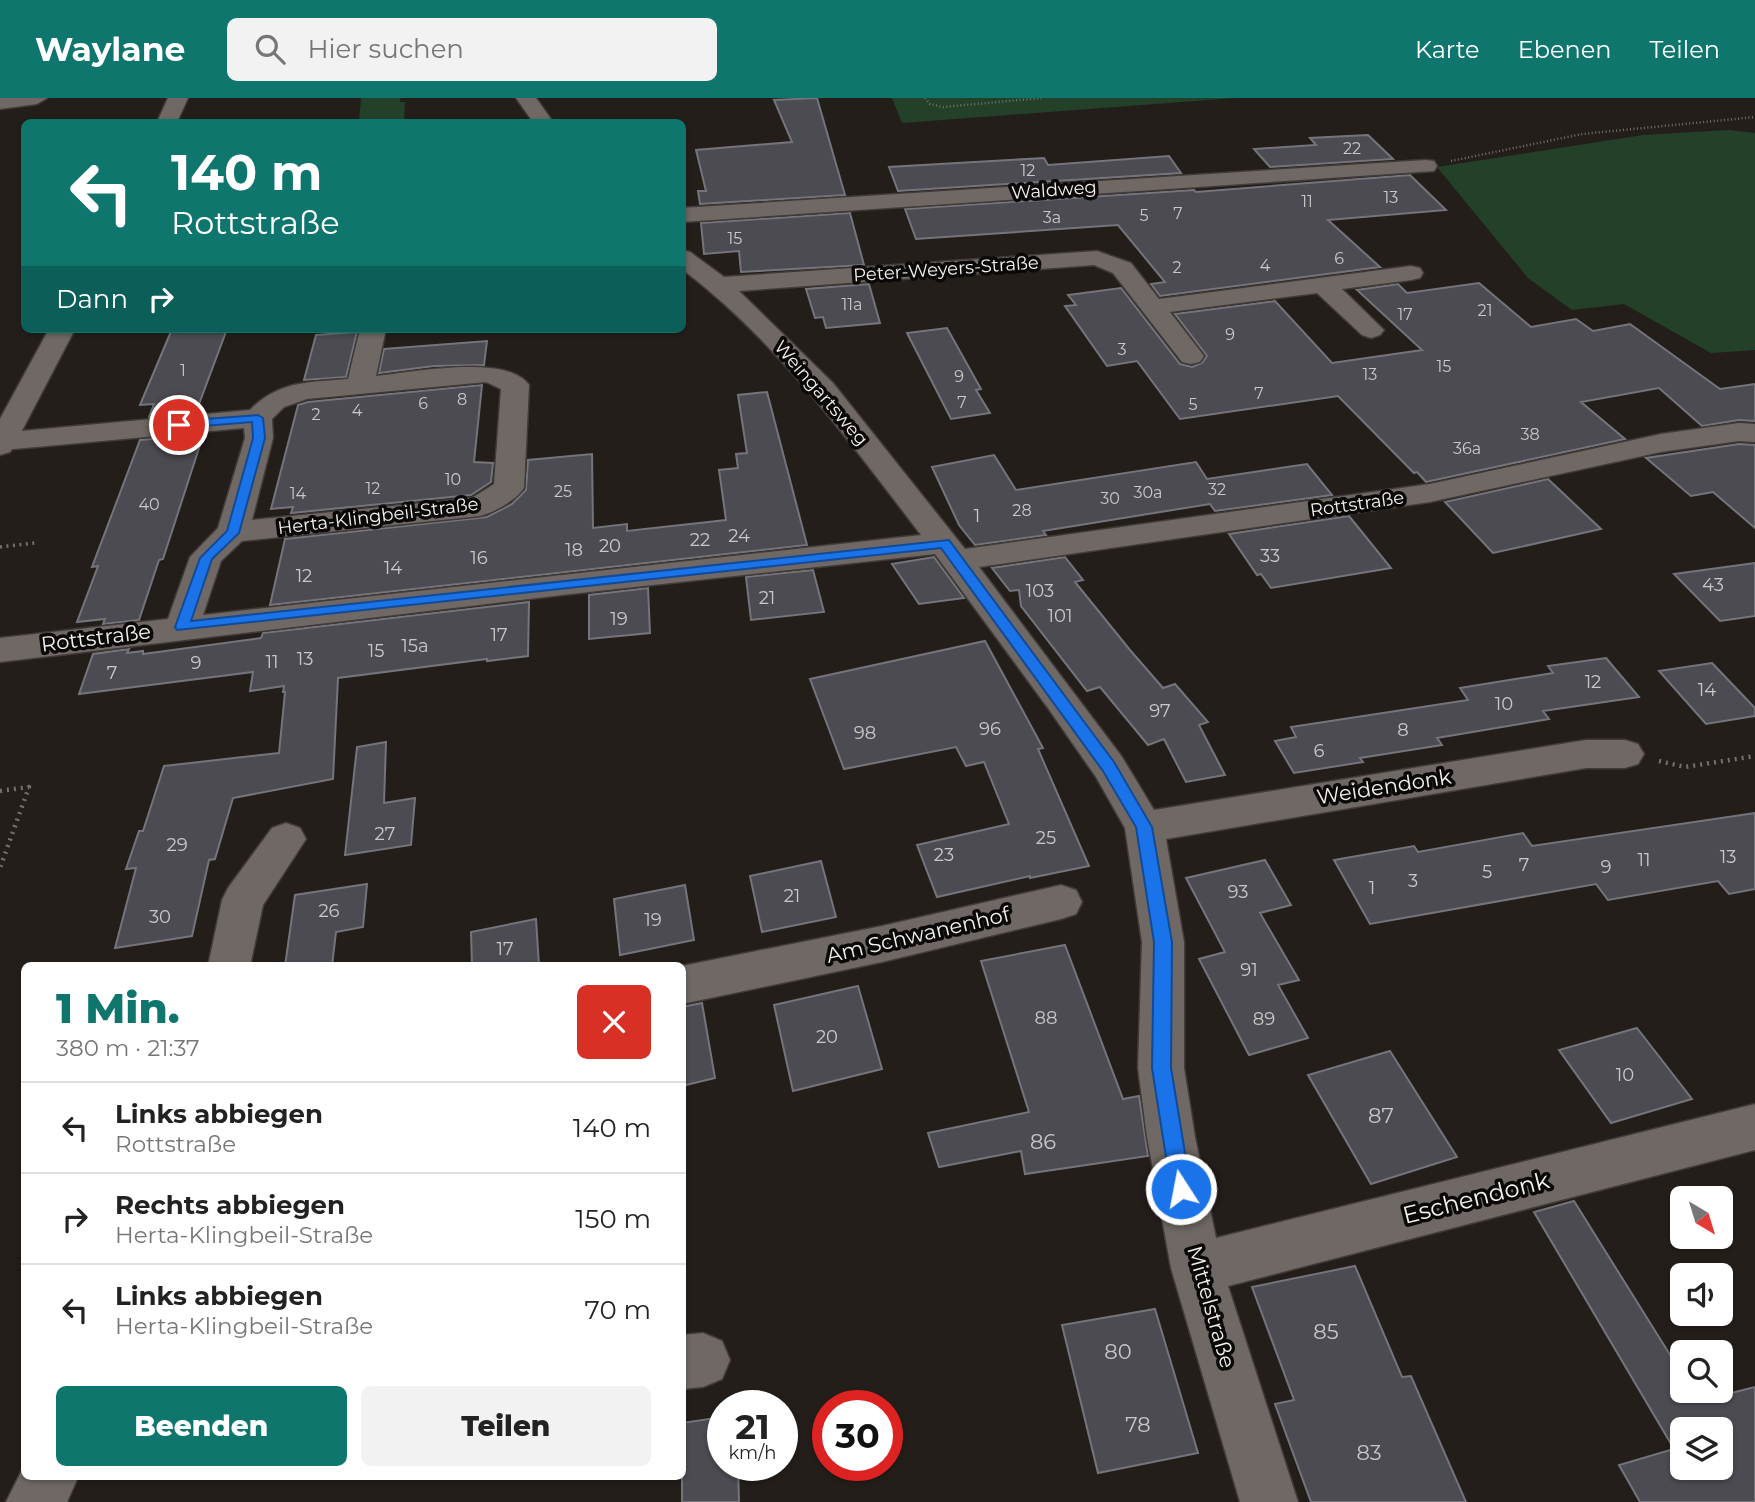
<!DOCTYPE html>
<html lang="de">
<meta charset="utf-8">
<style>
body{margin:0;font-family:Montserrat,sans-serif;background:#f2f2f2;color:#222;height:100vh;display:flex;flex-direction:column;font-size:26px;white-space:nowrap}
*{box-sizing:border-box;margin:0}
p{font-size:23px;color:#767676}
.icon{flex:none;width:38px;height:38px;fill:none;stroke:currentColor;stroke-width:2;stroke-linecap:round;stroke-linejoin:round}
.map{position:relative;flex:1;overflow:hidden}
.panel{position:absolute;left:21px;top:864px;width:665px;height:518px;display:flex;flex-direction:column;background:#fff;border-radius:10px;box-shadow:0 2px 5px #0004}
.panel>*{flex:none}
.hud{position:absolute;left:21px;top:21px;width:665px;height:214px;border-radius:10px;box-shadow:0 2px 5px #0004;background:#0f766e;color:#fff;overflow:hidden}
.needle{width:46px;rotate:142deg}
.buttons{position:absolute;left:1670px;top:1088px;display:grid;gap:14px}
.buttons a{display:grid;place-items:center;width:63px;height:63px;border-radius:10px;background:#fff;box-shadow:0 2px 5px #0004;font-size:35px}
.speed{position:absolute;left:707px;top:1292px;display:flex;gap:14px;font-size:35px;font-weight:700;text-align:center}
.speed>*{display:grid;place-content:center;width:91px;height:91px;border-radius:50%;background:#fff;box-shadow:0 2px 5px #0004;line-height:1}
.speed small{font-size:18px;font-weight:400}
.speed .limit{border:10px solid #d22;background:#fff;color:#111}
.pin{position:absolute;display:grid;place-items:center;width:60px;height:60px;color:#fff;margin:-30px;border:4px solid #fff;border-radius:50%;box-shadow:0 2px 7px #0007}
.me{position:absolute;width:77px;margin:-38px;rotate:349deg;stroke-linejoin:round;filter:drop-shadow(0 0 5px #0008)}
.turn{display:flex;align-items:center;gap:24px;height:147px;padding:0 35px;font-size:32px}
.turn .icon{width:91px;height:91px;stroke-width:2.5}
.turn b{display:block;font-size:49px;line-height:60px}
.then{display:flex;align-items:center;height:66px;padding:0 35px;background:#0003;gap:14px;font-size:26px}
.round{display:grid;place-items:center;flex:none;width:74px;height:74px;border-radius:10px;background:#f2f2f2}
.summary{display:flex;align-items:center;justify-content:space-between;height:119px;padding:0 35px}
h1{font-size:42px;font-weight:800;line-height:52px;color:#0f766e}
.action{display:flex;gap:14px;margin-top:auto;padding:14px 35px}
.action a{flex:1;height:80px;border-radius:10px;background:#0f766e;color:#fff;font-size:28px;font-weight:800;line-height:80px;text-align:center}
.action a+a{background:#f2f2f2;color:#222}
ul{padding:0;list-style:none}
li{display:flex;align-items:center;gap:21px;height:91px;padding:0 35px;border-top:2px solid #e0e0e0}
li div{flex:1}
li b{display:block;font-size:26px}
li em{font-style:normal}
header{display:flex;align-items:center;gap:42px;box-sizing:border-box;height:98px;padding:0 35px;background:#0f766e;color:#fff}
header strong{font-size:33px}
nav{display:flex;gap:38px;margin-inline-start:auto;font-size:24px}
.search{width:490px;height:63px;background:#f2f2f2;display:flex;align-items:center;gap:18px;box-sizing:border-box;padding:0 24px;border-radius:10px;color:#767676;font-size:26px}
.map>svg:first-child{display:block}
.green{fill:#234129}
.building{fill:#4b4b51;stroke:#74747b;stroke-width:2;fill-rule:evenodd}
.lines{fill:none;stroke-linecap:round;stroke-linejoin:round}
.minor-casing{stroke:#403b39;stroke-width:3}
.tertiary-casing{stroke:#403b39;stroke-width:3}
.path-far2{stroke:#75706d;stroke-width:2.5;stroke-dasharray:1 2.5;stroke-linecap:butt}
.path-far1{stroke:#75706d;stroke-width:3.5;stroke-dasharray:2 4.5;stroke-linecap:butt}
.path{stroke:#75706d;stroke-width:4.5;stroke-dasharray:2 5;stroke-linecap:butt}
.minor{fill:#6f6864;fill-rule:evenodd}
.tertiary{fill:#6f6864;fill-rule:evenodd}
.route{fill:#1a73e8;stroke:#114b97;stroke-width:2}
.labels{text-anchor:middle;stroke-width:7;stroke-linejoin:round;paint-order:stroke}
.far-number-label{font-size:16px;fill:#cac7c7}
.far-street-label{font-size:18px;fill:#f5f0ee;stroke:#0b0907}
.number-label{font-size:18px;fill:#cac7c7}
.street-label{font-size:21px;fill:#f5f0ee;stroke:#0b0907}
.near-number-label{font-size:21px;fill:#cac7c7}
.near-street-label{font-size:24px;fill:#f5f0ee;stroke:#0b0907}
</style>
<header>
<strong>Waylane</strong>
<div class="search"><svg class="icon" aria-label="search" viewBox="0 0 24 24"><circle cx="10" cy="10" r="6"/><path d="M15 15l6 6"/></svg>Hier suchen</div>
<nav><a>Karte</a><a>Ebenen</a><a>Teilen</a></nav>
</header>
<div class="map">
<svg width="1755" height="1404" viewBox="0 0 1755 1404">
<rect width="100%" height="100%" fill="#241e1b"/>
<path class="green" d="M 361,0 L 400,0 L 400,4 L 405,4 L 404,22 L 359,24 Z
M 892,0 L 1235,0 L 902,25 Z
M 1728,32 L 1755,35 L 1755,252 L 1711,255 L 1624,206 L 1572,212 L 1528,180 L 1437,69 L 1643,37 Z"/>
<path class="building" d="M 817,0 L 845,97 L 700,106 L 698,93 L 706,93 L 696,52 L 792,44 L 774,2 Z
M 1368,37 L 1393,61 L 1270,69 L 1254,51 L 1316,47 L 1310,40 Z
M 1169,58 L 1181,75 L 898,93 L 889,69 L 1044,60 L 1048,67 Z
M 1410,77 L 1446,112 L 1328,122 L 1380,169 L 1160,198 L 1151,186 L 1165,184 L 1118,127 L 916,141 L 905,111 L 1194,92 L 1196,94 Z
M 850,115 L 864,167 L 741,174 L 739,153 L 704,156 L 701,125 Z
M 1479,185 L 1531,229 L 1576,221 L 1593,233 L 1630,226 L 1720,291 L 1755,286 L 1755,323 L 1739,322 L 1702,328 L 1659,290 L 1581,304 L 1625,341 L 1426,384 L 1417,374 L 1414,375 L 1338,298 L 1180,321 L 1137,263 L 1107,268 L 1065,208 L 1076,207 L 1068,197 L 1121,190 L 1180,266 L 1192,269 L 1202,265 L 1207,258 L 1175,216 L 1275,203 L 1332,265 L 1422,252 L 1357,192 L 1398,186 L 1407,195 Z
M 869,186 L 880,225 L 826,230 L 823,219 L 815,220 L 806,191 Z
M 947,230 L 981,291 L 976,292 L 990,315 L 951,321 L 907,235 Z
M 172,231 L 227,231 L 196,314 L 149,319 L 154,306 L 140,307 Z
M 357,234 L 346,279 L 304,282 L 316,237 Z
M 487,243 L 484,267 L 434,268 L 379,275 L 384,251 Z
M 482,287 L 474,364 L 493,365 L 491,384 L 471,397 L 291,415 L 293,409 L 271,411 L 298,307 L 308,304 Z
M 767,294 L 807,447 L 270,507 L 285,441 L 487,419 L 512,406 L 526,392 L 528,362 L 592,356 L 593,430 L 627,426 L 627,433 L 726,422 L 719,372 L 738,370 L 736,356 L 747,355 L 738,297 Z
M 187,338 L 184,346 L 201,344 L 163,461 L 159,462 L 139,522 L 103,526 L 105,521 L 77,524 L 98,468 L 92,469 L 140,342 Z
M 1739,346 L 1755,347 L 1755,430 L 1713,394 L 1691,398 L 1646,360 Z
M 994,357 L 1016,392 L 1196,364 L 1207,381 L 1307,366 L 1332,397 L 1215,413 L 1210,406 L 1043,433 L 1046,437 L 975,447 L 959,427 L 932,369 Z
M 1548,381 L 1601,431 L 1493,455 L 1445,404 Z
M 1349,418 L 1391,470 L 1271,490 L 1261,476 L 1257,477 L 1229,436 Z
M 934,459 L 964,500 L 919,506 L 892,466 Z
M 1065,459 L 1083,482 L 1075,484 L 1130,552 L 1163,590 L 1175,586 L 1208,624 L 1199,627 L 1225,677 L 1186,684 L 1164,641 L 1148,647 L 1100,589 L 1087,593 L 1021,508 L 1019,492 L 1010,493 L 992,470 Z
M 1755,465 L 1755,518 L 1720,523 L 1674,476 Z
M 813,472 L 824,514 L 751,522 L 746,479 Z
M 648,490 L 650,535 L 589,541 L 589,497 Z
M 529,504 L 528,558 L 487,563 L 487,561 L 338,580 L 333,681 L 233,700 L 215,761 L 209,762 L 192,838 L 115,850 L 136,770 L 126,771 L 139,733 L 143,733 L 164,668 L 279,655 L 285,594 L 283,594 L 284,588 L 250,593 L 253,574 L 79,596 L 93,556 L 129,551 L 127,555 L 143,553 L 143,556 L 261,540 L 263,535 Z
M 985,543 L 1043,650 L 1038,651 L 1089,768 L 1030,780 L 1030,778 L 937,799 L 917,747 L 1009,726 L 984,664 L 966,668 L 956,649 L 844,671 L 810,581 Z
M 1606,560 L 1639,599 L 1543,613 L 1549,621 L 1437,640 L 1442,647 L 1360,660 L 1363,664 L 1294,675 L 1275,643 L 1296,639 L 1291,629 L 1468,602 L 1460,590 L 1553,575 L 1548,568 Z
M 1712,565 L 1755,610 L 1755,618 L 1706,626 L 1659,573 Z
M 386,644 L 384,705 L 415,700 L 411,747 L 345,757 L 357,649 Z
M 1755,715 L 1755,791 L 1729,796 L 1718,783 L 1608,802 L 1596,786 L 1370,826 L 1334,762 L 1414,748 L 1418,754 L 1523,735 L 1532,748 Z
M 1265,762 L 1291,807 L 1260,815 L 1299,882 L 1278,887 L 1308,940 L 1249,957 L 1199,861 L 1225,854 L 1186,780 Z
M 821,763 L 836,819 L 762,834 L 750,778 Z
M 367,786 L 363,829 L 336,834 L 332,868 L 285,868 L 295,797 Z
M 685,787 L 694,842 L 620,857 L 614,801 Z
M 536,821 L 539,868 L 472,868 L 471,834 Z
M 1065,847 L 1123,1001 L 1139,998 L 1148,1058 L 1025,1076 L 1021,1053 L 939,1069 L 928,1035 L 1029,1014 L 981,863 Z
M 858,888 L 882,971 L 793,993 L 774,907 Z
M 702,905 L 715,980 L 682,988 L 682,909 Z
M 1637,930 L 1692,1001 L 1611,1025 L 1559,952 Z
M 1390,953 L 1457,1059 L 1371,1086 L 1308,977 Z
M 1574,1103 L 1682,1276 L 1682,1293 L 1693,1293 L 1699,1303 L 1755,1289 L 1755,1404 L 1640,1404 L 1619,1367 L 1674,1351 L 1534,1114 ZM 1682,1332 L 1720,1332 L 1720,1370 L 1682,1370 Z
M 1355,1168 L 1402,1279 L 1411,1278 L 1466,1404 L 1311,1404 L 1275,1306 L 1294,1302 L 1252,1189 Z
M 1155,1211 L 1198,1355 L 1098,1375 L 1062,1227 Z
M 723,1319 L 723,1367 L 738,1367 L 739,1404 L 682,1404 L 682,1325 Z"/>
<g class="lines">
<g class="minor-casing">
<path id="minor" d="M 0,0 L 47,0 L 37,6 L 0,11 Z
M 516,0 L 536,0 L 553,24 L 533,24 Z
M 1426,62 L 1434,63 L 1437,68 L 1434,73 L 682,124 L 682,110 Z
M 682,152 L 690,154 L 724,179 L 1097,153 L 1131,165 L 1159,201 L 1411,168 L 1420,170 L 1423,175 L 1420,180 L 1411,182 L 1342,191 L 1384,232 L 1380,237 L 1371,240 L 1362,237 L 1317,195 L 1170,214 L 1204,258 L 1200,264 L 1191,266 L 1182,264 L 1113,175 L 1094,167 L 739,193 L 833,285 L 965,451 L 1430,386 L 1661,336 L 1739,325 L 1755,326 L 1755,344 L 1739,343 L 1661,354 L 1430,404 L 979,469 L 1122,659 L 1154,712 L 1586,642 L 1625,642 L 1638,646 L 1644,656 L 1638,666 L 1625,670 L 1586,670 L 1166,741 L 1184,844 L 1184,970 L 1195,1039 L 1216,1140 L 1755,1006 L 1755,1052 L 1228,1188 L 1298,1404 L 1240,1404 L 1171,1170 L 1147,1039 L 1138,970 L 1142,844 L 1125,730 L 1096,679 L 1048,610 L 935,456 L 562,497 L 0,564 L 0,540 L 168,521 L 190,459 L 218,430 L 245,340 L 244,330 L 3,352 L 0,351 L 0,335 L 250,312 C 278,283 310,284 348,281 L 360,231 L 386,231 L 376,278 C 411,275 506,255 529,287 L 524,390 C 515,403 495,414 480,418 L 242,443 L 221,463 L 203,517 L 921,437 C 849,343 778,244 682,171 ZM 486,284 L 501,291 L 494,386 L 472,400 L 252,422 L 273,340 L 272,321 L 284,309 L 307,301 Z
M 286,725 L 300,730 L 306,741 L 263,807 L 250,868 L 208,868 L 222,802 L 228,790 L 272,730 Z
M 1061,787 L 1076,792 L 1082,804 L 1076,816 L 1061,821 L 882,864 L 682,906 L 682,868 L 882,828 Z
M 703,1235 L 722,1243 L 730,1262 L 722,1281 L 703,1289 L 682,1291 L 682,1237 Z
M 24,1368 L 24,1379 L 78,1379 L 67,1404 L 6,1404 Z"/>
</g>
<g class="tertiary-casing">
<path id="tertiary" d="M 168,0 L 188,0 L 177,24 L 157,24 Z
M 49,231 L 75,231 L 14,348 L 10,354 L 0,357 L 0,321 Z"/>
</g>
<path class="path-far2" d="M 925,0 L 930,6 L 943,9 L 1042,0
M 1451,63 L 1582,36 L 1755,19"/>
<path class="path-far1" d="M 0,449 L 35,445"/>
<path class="path" d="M 1659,663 L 1685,669 L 1755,658
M 0,693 L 29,689 L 0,770"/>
<use href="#minor" class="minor"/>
<use href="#tertiary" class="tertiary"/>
</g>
<path class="route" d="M 258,317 L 263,320 L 265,340 L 239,435 L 212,461 L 191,523 L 949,442 L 1114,664 L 1152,729 L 1172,844 L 1171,970 L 1191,1091 L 1188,1098 L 1181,1101 L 1174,1098 L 1171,1091 L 1152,970 L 1154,844 L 1136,729 L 1103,673 L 941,450 L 177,532 L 175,529 L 200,460 L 227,433 L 253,340 L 252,324 L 179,330 L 173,327 L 179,323 Z"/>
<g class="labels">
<g class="far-number-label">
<text x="1352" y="56">22</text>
<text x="1028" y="78">12</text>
<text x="1391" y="105">13</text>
<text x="1307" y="109">11</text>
<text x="1178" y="121">7</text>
<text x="1144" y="123">5</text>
<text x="1052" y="125">3a</text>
<text x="735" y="146">15</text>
<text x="1339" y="166">6</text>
<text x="1265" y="173">4</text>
<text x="1177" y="175">2</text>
<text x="852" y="212">11a</text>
<text x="1485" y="218">21</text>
<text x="1405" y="222">17</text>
<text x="1230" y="242">9</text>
<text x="1122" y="257">3</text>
<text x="1444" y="274">15</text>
<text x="183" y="278">1</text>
<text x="1370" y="282">13</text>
<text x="959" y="284">9</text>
<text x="1259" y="301">7</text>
<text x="462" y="307">8</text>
<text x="962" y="310">7</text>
<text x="423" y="311">6</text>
<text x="1193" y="312">5</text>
<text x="357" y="318">4</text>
<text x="316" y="322">2</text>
<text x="1530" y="342">38</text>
<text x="1467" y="356">36a</text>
<text x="453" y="387">10</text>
<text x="373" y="396">12</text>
<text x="1217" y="397">32</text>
<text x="563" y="399">25</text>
<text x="1148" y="400">30a</text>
<text x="298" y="401">14</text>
<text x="1110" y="406">30</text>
<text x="149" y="412">40</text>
<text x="1022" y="418">28</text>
</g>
<g class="far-street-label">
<text transform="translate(1054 92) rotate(-4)" y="6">Waldweg</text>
<text transform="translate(946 171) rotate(-4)" y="6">Peter-Weyers-Straße</text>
<text transform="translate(821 295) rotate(49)" y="6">Weingartsweg</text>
<text transform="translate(1357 406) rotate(-8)" y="6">Rottstraße</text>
<text transform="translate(378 418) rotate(-7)" y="6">Herta-Klingbeil-Straße</text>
</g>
<g class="number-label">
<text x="977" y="424">1</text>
<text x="739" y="444">24</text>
<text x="700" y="448">22</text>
<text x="610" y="454">20</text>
<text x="574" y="458">18</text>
<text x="1270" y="464">33</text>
<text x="479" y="466">16</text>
<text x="393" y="476">14</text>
<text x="304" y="484">12</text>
<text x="1713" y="493">43</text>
<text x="1040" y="499">103</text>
<text x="767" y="506">21</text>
<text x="1060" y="524">101</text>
<text x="619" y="527">19</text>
<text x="499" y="543">17</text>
<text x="415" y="554">15a</text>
<text x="376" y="559">15</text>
<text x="305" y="567">13</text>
<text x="272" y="570">11</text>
<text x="196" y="571">9</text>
<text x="112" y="581">7</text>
<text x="1593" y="590">12</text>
<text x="1707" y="598">14</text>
<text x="1504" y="612">10</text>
<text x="1160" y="619">97</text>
<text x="990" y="637">96</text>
<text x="1403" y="638">8</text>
<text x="865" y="641">98</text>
<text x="1319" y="659">6</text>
<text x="385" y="742">27</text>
<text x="1046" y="746">25</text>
<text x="177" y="753">29</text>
<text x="944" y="763">23</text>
<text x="1728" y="765">13</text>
<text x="1644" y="768">11</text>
<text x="1524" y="773">7</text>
<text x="1606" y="775">9</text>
<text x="1487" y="780">5</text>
<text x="1413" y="789">3</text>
<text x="1372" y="796">1</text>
<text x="1238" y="800">93</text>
<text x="792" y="804">21</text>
<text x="329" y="819">26</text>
<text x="160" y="825">30</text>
<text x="653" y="828">19</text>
<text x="505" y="857">17</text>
<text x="1249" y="878">91</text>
<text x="1046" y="926">88</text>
<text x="1264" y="927">89</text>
<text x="827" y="945">20</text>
<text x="1625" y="983">10</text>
</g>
<g class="street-label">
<text transform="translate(96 540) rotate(-7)" y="7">Rottstraße</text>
<text transform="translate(1384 689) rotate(-9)" y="7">Weidendonk</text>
<text transform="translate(918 837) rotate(-13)" y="7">Am Schwanenhof</text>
<text transform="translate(1211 1209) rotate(74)" y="7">Mittelstraße</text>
</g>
<g class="near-number-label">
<text x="1381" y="1025">87</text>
<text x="1043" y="1051">86</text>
<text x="1326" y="1241">85</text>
<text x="1118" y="1261">80</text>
<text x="1138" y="1334">78</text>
<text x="1369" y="1362">83</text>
</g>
<g class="near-street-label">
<text transform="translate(1476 1100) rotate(-14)" y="8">Eschendonk</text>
</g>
</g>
</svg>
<div class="buttons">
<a><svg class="needle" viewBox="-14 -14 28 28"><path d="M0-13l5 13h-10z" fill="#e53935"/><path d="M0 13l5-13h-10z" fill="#767676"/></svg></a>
<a><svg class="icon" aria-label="sound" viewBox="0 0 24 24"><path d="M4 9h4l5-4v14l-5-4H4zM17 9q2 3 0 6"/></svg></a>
<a><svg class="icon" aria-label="search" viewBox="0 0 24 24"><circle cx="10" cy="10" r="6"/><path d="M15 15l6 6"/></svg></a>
<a><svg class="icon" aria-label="layers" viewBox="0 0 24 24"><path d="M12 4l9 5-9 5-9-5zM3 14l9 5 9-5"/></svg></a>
</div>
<div class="speed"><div>21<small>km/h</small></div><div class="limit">30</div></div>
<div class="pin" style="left:179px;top:327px;background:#d93025"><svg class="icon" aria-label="arrive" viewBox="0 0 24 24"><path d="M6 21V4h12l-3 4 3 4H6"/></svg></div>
<svg class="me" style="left:1181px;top:1091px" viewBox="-20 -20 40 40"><circle r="17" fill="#1a73e8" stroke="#fff" stroke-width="3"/><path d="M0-11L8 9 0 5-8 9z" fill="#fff"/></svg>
<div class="hud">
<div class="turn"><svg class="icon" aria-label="left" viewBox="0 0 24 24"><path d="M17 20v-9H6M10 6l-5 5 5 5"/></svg><div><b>140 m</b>Rottstraße</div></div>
<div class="then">Dann<svg class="icon" aria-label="right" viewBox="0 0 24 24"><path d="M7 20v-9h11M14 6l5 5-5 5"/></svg></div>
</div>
<section class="panel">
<div class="summary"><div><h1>1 Min.</h1><p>380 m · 21:37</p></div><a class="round" style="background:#d93025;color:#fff"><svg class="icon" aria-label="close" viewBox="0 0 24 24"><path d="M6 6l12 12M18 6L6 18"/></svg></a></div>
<ul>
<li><svg class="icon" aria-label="left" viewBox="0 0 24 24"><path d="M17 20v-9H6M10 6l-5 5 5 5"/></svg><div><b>Links abbiegen</b><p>Rottstraße</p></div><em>140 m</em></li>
<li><svg class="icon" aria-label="right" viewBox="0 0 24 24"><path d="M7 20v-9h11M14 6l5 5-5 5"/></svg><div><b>Rechts abbiegen</b><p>Herta-Klingbeil-Straße</p></div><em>150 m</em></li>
<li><svg class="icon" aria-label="left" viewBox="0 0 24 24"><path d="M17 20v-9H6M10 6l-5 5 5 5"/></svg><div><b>Links abbiegen</b><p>Herta-Klingbeil-Straße</p></div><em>70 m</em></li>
</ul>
<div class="action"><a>Beenden</a><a>Teilen</a></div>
</section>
</div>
